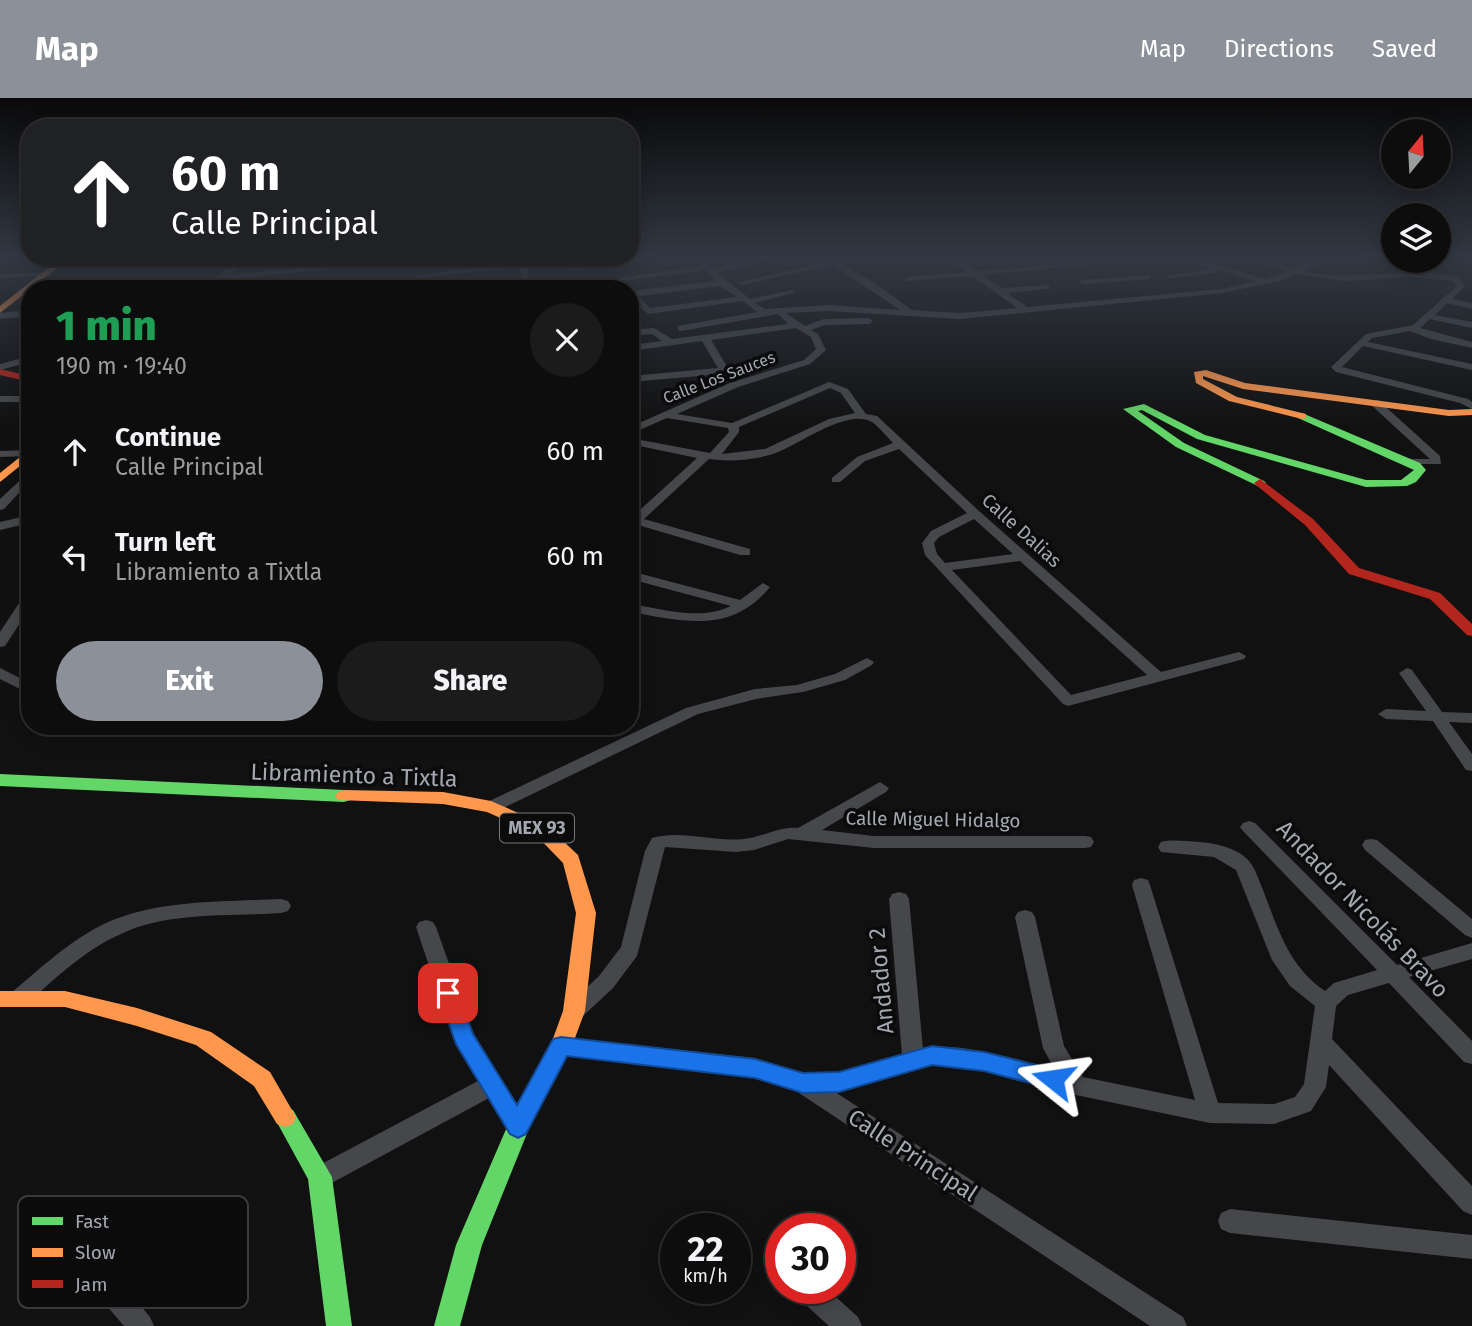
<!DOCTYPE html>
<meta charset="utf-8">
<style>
body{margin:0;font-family:"Fira Sans",sans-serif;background:#1b1b1b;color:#f1f3f6;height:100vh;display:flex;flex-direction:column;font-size:26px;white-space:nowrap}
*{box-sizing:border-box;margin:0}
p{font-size:23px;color:#9a9c9d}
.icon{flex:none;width:38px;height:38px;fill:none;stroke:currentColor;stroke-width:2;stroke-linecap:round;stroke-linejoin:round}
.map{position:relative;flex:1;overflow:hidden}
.sheet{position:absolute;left:21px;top:182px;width:618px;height:455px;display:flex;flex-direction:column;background:#0d0d0d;border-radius:28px;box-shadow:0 4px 18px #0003,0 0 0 2px #2d2d2e}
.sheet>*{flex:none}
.banner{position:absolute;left:21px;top:21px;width:618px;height:147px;border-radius:28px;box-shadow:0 4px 18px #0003,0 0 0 2px #2d2d2e;background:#202124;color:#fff;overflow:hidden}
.needle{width:46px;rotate:18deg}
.fabs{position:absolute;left:1381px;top:21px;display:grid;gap:14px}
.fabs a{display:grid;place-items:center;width:70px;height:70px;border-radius:50%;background:#0d0d0d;box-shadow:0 4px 18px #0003,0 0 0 2px #2d2d2e;font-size:35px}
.speed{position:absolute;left:660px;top:1115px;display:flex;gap:14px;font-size:35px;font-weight:700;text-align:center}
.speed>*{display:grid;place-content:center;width:91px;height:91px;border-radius:50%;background:#0d0d0d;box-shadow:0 4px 18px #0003,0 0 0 2px #2d2d2e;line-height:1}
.speed small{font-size:18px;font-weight:400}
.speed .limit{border:10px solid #d22;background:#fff;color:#111}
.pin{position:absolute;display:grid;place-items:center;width:60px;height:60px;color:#fff;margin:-30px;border-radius:14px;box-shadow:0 4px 10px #0006}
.me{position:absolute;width:77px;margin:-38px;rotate:285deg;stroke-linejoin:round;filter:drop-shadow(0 0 5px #0008)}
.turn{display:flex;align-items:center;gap:24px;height:147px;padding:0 35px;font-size:32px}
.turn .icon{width:91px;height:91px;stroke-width:2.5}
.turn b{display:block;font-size:49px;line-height:60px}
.round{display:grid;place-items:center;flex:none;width:74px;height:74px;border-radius:37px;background:#1b1b1b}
.overview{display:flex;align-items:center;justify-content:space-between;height:119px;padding:0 35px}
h1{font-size:42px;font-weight:800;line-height:52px;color:#1e9e55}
.action{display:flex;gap:14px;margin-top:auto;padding:14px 35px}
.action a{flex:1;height:80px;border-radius:42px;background:#8c9099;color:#fff;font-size:28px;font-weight:800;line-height:80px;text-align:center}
.action a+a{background:#1b1b1b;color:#f1f3f6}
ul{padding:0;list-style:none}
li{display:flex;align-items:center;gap:21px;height:105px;padding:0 35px}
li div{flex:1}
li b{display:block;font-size:26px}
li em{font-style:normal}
header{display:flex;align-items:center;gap:42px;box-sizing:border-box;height:98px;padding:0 35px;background:#8c9099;color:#fff}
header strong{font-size:33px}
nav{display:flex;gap:38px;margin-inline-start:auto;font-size:24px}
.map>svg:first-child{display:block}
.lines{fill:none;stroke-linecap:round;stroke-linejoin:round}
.street{fill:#45474a;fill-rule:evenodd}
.fast{fill:#63d668;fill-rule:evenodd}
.slow{fill:#ff974d;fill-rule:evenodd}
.jam{fill:#b3261e;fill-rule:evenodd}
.route{fill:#1a73e8;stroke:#114b97;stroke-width:2}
.labels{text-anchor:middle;stroke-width:7;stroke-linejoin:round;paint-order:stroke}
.far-street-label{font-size:16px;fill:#a3a8b1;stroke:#0b0b0c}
.shield{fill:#0b0b0c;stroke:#757980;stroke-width:2}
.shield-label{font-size:18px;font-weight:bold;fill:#a3a8b1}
.street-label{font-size:19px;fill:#a3a8b1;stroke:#0b0b0c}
.near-street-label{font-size:23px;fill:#a3a8b1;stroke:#0b0b0c}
.key{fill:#0b0b0c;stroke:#393a3e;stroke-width:2}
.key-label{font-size:19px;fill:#a3a8b1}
</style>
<header>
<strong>Map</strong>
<nav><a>Map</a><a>Directions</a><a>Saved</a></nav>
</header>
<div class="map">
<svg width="1472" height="1228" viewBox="0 0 1472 1228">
<rect width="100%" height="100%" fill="#111"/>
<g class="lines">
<path class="street" d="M 663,157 L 688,157 L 575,172 L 571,170 Z
M 691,157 L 699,157 L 713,171 L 769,157 L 783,157 L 717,175 L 750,201 L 792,192 L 796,194 L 755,205 L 765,211 L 829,207 L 900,212 L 833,167 L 741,187 L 737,185 L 834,162 L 870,182 L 912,212 L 960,215 L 1017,210 L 973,178 L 904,183 L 907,179 L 967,174 L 951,163 L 908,165 L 905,161 L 944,157 L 1004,157 L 960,162 L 976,173 L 1101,163 L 1105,165 L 982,177 L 1001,190 L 1049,187 L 1049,191 L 1046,191 L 1007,195 L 1027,209 L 1222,191 L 1255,183 L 1219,172 L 1215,175 L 1166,181 L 1169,177 L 1213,171 L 1171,157 L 1184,157 L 1265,181 L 1288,173 L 1239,157 C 1272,157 1289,183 1317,157 L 1326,157 L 1314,169 L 1303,173 C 1355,185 1407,167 1459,179 L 1465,188 L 1452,201 L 1472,205 L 1472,211 L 1447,205 L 1435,217 L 1472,224 L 1472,230 L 1430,221 L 1420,230 L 1472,244 L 1472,250 L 1431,241 L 1410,233 L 1372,240 L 1368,244 L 1472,266 L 1472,272 L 1363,248 L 1342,269 L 1468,301 L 1472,304 L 1472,311 L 1460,305 L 1336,274 L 1331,269 L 1366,236 L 1413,227 L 1457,188 L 1453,183 L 1414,179 L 1343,183 L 1296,176 L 1279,183 L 1222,195 L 960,221 L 829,213 L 786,215 L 805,228 L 824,221 L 869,220 L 873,223 L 869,226 L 825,227 L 811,232 L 818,236 L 826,252 L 810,266 L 738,289 L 677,316 L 732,325 L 829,284 L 848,291 L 866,316 L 877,318 L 979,413 L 1161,574 L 1239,554 L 1246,558 L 1244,561 L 1068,608 L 1063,606 L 925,457 L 922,445 L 931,433 L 967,415 L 899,351 L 865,363 L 840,384 L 832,384 L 832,380 L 857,359 L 893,345 C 887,339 878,327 870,323 C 845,311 797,348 773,356 C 753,362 730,364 709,361 L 644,421 L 750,451 L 750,457 L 740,457 L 638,427 L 630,432 L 630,421 L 697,360 L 630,346 L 630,340 L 710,355 L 729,334 L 728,330 L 667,320 L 630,336 L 630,329 L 730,285 L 804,262 L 816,251 L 811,239 L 796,230 L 711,242 L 734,280 L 732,282 L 726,282 L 722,276 L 630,284 L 630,278 L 718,270 L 702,243 L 630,253 L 630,247 L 662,243 L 652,236 L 630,238 L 630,232 L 654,230 L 672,241 L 788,226 L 778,216 L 681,233 L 678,232 L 678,228 L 757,214 L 743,203 L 648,216 L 630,200 L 630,193 L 716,183 L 705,172 L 567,191 L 543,191 L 701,168 ZM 720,188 L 737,199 L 650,210 L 638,198 ZM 830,290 L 841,295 L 855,315 L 829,321 L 765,351 L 722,356 L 739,334 L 739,329 ZM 974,421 L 1013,456 L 945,465 L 937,456 L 934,445 L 939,439 ZM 1020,463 L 1147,577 L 1071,597 L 952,472 Z
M 239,159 L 289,159 L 241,166 L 229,177 L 407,159 L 437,159 L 223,182 L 214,191 L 205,191 Z
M 565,159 L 592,159 L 526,168 L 533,191 L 525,191 L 519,169 L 418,180 L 414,178 Z
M 1472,160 L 1472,164 L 1427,166 L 1423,164 Z
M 49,174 L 52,178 L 0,180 L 0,176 Z
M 1148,177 L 1151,181 L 1083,186 L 1079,184 L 1083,182 Z
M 358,183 L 361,187 L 301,191 L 305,189 Z
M 30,212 L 30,218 L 0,221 L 0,215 Z
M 30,258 L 30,264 L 0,272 L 0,266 Z
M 0,298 L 30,298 L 30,304 L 0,304 Z
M 1370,302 L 1378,302 L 1440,358 L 1441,366 L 1405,366 L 1403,364 L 1409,361 L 1430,361 L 1370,306 Z
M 29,352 L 30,358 L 0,359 L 0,353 Z
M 30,373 L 30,383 L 4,411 L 0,412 L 0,401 Z
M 30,417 L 30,425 L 0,432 L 0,424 Z
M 630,473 L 740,502 L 763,485 L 770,489 C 731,537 683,523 630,514 L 630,506 C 663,511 699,523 731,508 L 630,481 Z
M 30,495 L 30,510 L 5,548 L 0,549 L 0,534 L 25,496 Z
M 867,560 L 874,564 L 872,567 L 845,582 L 803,594 L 756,601 L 698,616 L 497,713 L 485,713 L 482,709 L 485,705 L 686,610 L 755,591 L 797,587 L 835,576 Z
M 0,570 L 30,585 L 30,596 L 0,581 Z
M 1407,570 L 1412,572 L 1442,614 L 1472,615 L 1472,625 L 1449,624 L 1472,656 L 1472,673 L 1466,672 L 1433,623 L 1386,621 L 1378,616 L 1386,611 L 1426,613 L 1399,575 Z
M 880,684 L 889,690 L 886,694 L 822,732 L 874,738 L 1085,738 L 1091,739 L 1094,744 L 1091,749 L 1085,750 L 874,750 L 788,741 L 754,752 L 736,754 L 665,749 L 637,858 L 613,890 L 583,918 L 576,921 L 569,918 L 565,912 L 569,906 L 599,878 L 621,849 L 645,753 L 652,740 C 684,731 717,746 750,740 C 767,737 781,728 798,730 Z
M 1249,723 L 1255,725 L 1397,867 L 1472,845 L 1472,861 L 1409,879 L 1472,943 L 1472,966 L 1464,964 L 1389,885 L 1348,897 L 1336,908 L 1332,941 L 1472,1088 L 1472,1117 L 1463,1113 L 1329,967 L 1326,989 L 1311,1013 L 1274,1026 L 1210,1025 L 1076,997 L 984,972 L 932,967 L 835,994 L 1183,1219 L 1187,1228 L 1150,1228 L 796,993 L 755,980 L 561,957 L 553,954 L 550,948 L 553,942 L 561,939 L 755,960 L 803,975 L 839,974 L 902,957 L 889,801 L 892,796 L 899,794 L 906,796 L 909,801 L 923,951 C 957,942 1020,963 1055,972 L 1043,950 L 1015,819 L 1018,814 L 1025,812 L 1032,814 L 1035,819 L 1064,948 L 1083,979 L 1195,1002 L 1132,787 L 1134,782 L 1141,780 L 1148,782 L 1150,787 L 1218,1005 L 1274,1006 L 1295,999 L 1304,986 L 1315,908 L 1290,888 L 1272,862 L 1236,772 L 1214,759 L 1161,754 L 1158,749 L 1161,744 C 1172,741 1186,743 1199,744 C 1215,745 1238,750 1249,763 C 1256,771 1259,783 1263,792 C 1278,831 1289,869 1325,893 L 1334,885 L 1377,872 L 1243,733 L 1240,729 L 1243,725 Z
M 1371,741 L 1377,742 L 1472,821 L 1472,840 L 1465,837 L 1365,752 L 1362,747 L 1365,742 Z
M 281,801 L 288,803 L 291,808 L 288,813 L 281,815 C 229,819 169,813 121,836 C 84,852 55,881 25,907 L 18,909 L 11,907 L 8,901 L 11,895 C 41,870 70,842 106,825 C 160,801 223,804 281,801 Z
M 426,822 L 433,824 L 436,829 L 474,936 L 530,1029 L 526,1036 L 518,1039 L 510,1036 L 489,1000 L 328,1087 L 320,1090 L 312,1087 L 308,1079 L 312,1071 L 478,983 L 453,939 L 416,829 L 419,824 Z
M 1230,1111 L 1472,1137 L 1472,1161 L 1230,1135 L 1221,1131 L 1218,1123 L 1221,1115 Z
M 57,1118 L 66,1121 L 150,1219 L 154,1228 L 124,1228 L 48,1139 L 45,1130 L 48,1121 Z
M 793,1190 L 826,1190 L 858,1219 L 862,1228 L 829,1228 L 797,1199 Z"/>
<path class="fast" d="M 1144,306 L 1205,337 L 1366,382 L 1401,382 L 1414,372 L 1298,320 L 1298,316 L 1302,315 L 1420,365 L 1426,372 L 1416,384 L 1407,388 L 1366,389 L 1197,341 L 1142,312 L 1138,313 L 1184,345 L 1264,383 L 1266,385 L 1260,389 L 1176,349 L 1123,311 Z
M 0,676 L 344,692 L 350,694 L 353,698 L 350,702 L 344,704 L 0,688 Z
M 546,967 L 554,970 L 557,977 L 528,1033 L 482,1147 L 460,1228 L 434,1228 L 456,1147 L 510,1022 L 538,970 Z
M 285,1009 L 293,1012 L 332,1079 L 352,1228 L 326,1228 L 308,1081 L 274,1019 L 277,1012 Z"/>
<path class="slow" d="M 62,159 L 71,159 L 0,215 L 0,208 Z
M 1206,272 L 1245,285 L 1449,312 L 1472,311 L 1472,317 L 1449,318 L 1243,291 L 1203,278 L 1203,281 L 1237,299 L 1306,316 L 1306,320 L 1302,321 L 1229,303 L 1196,285 L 1194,274 Z
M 30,351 L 30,360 L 0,384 L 0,375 Z
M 344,692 L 443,694 L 491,703 L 546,727 L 578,757 L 596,815 L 585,913 L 572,948 L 554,984 L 546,987 L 538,984 L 535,977 L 551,946 L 563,913 L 576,815 L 563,765 L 534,735 L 487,714 L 443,706 L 338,702 L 335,698 L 338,694 Z
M 0,893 L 65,893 L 137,910 L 211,934 L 270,974 L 296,1019 L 293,1026 L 285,1029 L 277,1026 L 254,988 L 196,947 L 137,928 L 65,909 L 0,909 Z"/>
<path class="jam" d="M 0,271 L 30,278 L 30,284 L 0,277 Z
M 1260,381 L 1313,421 L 1359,470 L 1440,495 L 1472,526 L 1472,538 L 1467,537 L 1430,501 L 1349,476 L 1305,427 L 1256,387 L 1254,385 Z"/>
</g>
<linearGradient id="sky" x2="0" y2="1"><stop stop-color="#090909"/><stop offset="0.48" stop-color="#323843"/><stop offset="1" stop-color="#323843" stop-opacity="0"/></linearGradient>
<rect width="1472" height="329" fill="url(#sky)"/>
<path class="route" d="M 448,886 L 456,889 L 473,936 L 517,1007 L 553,941 L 561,939 L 755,961 L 803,975 L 839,974 L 932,948 L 984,954 L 1053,971 L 1061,974 L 1064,981 L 1061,988 L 1053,991 L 984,973 L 932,967 L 839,994 L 803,995 L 755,980 L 567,958 L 526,1036 L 518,1040 L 510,1036 L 456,946 L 438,895 L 441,889 Z"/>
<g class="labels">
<g class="far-street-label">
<text transform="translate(719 279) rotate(-21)" y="6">Calle Los Sauces</text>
</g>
<rect class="shield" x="500" y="715.5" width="74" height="29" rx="5"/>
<g class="shield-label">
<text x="537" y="736">MEX 93</text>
</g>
<g class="street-label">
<text transform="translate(1022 432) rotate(42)" y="7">Calle Dalias</text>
<text transform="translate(933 721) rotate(1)" y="7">Calle Miguel Hidalgo</text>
</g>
<g class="near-street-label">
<text transform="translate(354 677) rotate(2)" y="8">Libramiento a Tixtla</text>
<text transform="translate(1363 811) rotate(46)" y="8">Andador Nicolás Bravo</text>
<text transform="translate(881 883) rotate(-95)" y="8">Andador 2</text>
<text transform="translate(913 1057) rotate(33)" y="8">Calle Principal</text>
</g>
</g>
<rect x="18" y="1098" width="230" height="112" rx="10" class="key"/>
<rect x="32" y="1119" width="31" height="8" fill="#63d668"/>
<rect x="32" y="1150" width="31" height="9" fill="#ff974d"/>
<rect x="32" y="1182" width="31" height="8" fill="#b3261e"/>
<g class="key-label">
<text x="75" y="1130">Fast</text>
<text x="75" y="1161">Slow</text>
<text x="75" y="1193">Jam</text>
</g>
</svg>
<div class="fabs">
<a><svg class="needle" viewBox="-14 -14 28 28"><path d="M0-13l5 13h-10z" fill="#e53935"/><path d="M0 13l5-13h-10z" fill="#9a9c9d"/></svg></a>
<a><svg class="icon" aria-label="layers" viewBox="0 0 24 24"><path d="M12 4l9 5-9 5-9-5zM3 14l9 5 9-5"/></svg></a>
</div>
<div class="speed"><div>22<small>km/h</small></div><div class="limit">30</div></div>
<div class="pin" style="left:448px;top:895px;background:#d93025"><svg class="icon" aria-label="arrive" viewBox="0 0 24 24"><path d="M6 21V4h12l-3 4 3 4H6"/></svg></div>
<svg class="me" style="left:1053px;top:981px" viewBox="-20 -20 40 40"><path d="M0-17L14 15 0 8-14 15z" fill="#1a73e8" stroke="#fff" stroke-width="4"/></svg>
<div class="banner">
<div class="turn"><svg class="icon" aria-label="ahead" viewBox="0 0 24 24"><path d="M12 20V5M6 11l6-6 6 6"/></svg><div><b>60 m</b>Calle Principal</div></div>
</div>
<section class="sheet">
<div class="overview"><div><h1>1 min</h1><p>190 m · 19:40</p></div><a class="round"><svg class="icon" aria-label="close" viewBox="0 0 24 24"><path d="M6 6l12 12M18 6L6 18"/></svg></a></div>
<ul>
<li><svg class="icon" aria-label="ahead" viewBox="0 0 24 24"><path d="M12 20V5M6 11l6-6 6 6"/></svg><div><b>Continue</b><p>Calle Principal</p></div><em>60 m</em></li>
<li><svg class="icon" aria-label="left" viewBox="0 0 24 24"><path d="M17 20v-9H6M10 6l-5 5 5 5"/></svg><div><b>Turn left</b><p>Libramiento a Tixtla</p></div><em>60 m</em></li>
</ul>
<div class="action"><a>Exit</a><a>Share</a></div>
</section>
</div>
